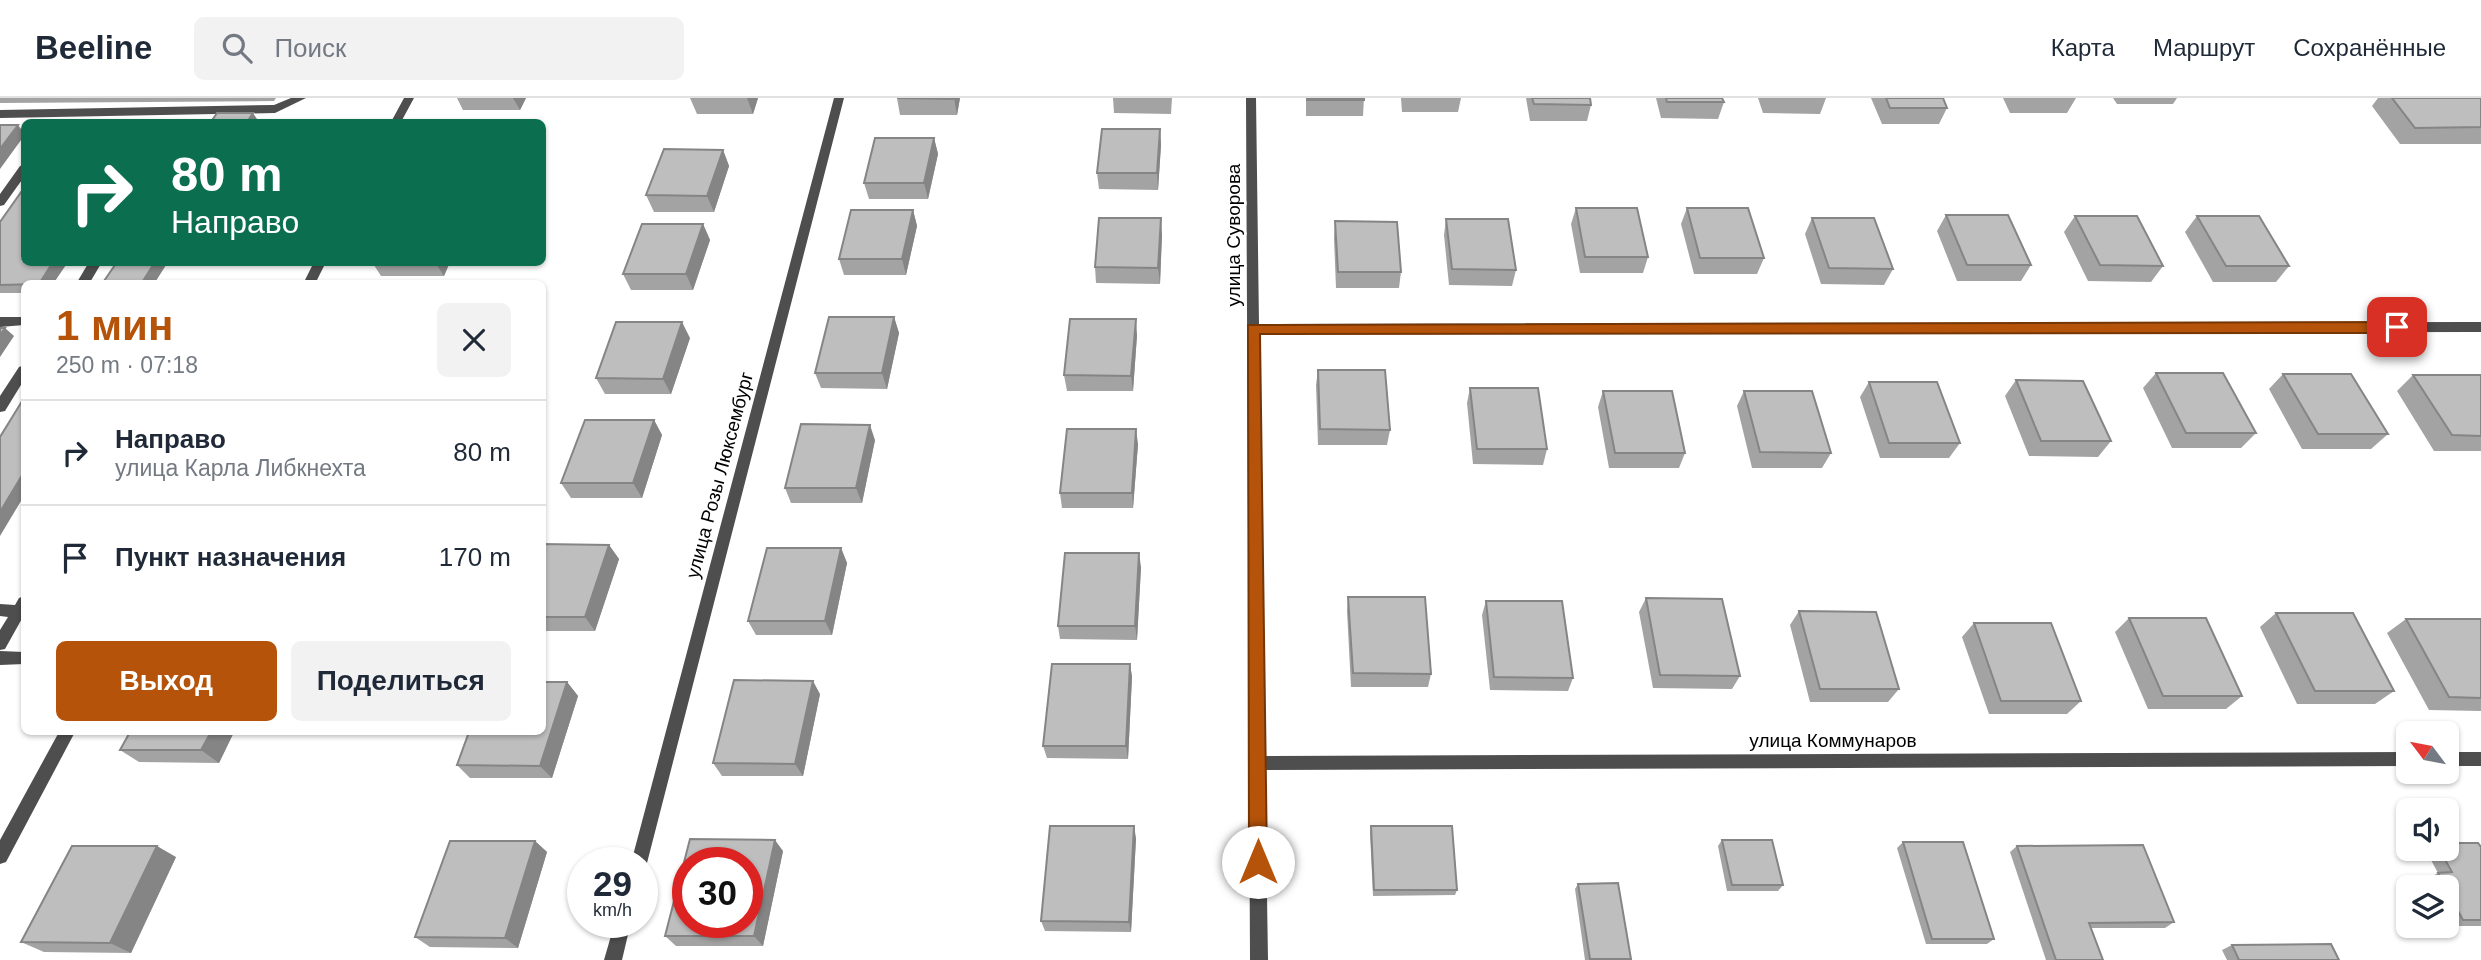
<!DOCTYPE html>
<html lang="ru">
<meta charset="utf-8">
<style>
body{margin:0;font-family:Helvetica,sans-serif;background:#f2f2f3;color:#1f2937;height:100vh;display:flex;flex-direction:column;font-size:26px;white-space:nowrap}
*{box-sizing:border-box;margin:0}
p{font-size:23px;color:#747a83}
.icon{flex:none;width:38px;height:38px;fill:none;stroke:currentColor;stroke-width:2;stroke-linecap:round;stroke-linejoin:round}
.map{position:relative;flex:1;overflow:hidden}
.details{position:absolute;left:21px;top:182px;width:525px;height:455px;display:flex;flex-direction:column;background:#fff;border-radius:10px;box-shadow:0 2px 5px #0004}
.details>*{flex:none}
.guide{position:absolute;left:21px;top:21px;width:525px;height:147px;border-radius:10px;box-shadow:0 2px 5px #0004;background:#0b6e4f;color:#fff;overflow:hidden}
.needle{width:46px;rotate:302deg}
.fabs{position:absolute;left:2396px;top:623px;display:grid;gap:14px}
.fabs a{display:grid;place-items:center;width:63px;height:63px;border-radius:10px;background:#fff;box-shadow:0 2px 5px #0004;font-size:35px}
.speed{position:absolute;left:567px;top:749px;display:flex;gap:14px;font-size:35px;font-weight:700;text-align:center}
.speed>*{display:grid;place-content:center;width:91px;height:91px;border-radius:50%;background:#fff;box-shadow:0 2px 5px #0004;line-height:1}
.speed small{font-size:18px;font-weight:400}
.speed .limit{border:10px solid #d22;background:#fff;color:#111}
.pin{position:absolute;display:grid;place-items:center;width:60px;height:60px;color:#fff;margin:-30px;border-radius:14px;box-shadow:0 4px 10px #0006}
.me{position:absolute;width:77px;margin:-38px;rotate:0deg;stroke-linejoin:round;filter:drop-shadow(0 0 5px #0008)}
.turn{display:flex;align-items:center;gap:24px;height:147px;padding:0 35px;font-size:32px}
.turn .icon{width:91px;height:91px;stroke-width:2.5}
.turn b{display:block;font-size:49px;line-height:60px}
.round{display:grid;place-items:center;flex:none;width:74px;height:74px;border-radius:10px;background:#f2f2f3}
.head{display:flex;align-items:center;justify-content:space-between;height:119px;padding:0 35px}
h1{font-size:42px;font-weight:600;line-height:52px;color:#b45309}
.button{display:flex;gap:14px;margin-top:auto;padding:14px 35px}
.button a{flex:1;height:80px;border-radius:10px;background:#b45309;color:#fff;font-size:28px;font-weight:600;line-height:80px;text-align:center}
.button a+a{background:#f2f2f3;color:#1f2937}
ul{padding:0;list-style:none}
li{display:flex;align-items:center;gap:21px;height:105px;padding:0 35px;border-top:2px solid #e0e1e3}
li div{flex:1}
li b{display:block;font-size:26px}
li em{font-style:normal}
header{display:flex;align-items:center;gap:42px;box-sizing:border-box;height:98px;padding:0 35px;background:#fff;border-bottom:2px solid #e0e1e3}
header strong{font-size:33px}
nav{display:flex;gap:38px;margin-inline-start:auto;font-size:24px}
.search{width:490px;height:63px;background:#f2f2f3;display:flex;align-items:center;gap:18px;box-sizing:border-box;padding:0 24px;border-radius:10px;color:#747a83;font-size:26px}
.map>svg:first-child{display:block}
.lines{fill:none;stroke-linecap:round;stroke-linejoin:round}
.service{fill:#4e4e4e;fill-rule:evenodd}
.minor{fill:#4e4e4e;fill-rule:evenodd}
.wall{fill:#a3a3a3}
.shaded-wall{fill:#858585}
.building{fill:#bebebe;stroke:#858585;stroke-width:2;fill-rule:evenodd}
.route{fill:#b45309;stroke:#753606;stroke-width:2}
.labels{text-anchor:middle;stroke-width:5;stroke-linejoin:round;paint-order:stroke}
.street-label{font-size:19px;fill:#000;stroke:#fff}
</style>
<header>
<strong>Beeline</strong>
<div class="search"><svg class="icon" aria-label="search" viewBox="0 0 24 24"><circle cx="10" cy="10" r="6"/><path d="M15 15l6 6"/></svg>Поиск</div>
<nav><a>Карта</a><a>Маршрут</a><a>Сохранённые</a></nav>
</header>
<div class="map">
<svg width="2481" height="862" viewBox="0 0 2481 862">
<rect width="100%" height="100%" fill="#fff"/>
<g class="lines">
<path class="service" d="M 291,0 L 306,0 L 275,15 L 0,20 L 0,12 L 274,7 Z
M 834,0 L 844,0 L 647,765 L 642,772 L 642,765 L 631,765 Z
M 24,67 L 24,79 L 4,107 L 0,108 L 0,96 L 20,68 Z
M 89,164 L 102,164 L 89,186 L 76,186 Z
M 0,219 L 24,219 L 24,227 L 0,229 Z
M 24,267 L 24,282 L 5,313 L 0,314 L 0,298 L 19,269 Z
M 24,498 L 24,517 L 5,551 L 0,552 L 0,532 L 8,519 L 0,518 L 0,506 L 15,507 L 19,500 Z
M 0,553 L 24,554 L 24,566 L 0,567 Z
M 615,824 L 631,824 L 622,862 L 604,862 Z"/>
<path class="minor" d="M 404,0 L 414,0 L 401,24 L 391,24 Z
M 1246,0 L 1256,0 L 1259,226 L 2481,224 L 2481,234 L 1259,236 L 1265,658 L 2408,654 L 2408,668 L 1265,672 L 1268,862 L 1250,862 Z
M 314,164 L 326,164 L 315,186 L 303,186 Z
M 59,634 L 75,634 L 6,764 L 0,766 L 0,742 Z
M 2446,654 L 2481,654 L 2481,668 L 2446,668 Z"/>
</g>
<path class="wall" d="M 0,0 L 276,0 L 274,3 L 0,5 Z
M 457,0 L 526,0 L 520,12 L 463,12 Z
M 690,0 L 758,0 L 753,16 L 697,16 Z
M 897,0 L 960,0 L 957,17 L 900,17 Z
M 1113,0 L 1172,0 L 1171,16 L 1114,15 Z
M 1306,0 L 1364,0 L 1363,18 L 1306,18 Z
M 1401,0 L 1461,0 L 1458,14 L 1402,14 Z
M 1526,0 L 1590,0 L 1591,7 L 1587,23 L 1530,23 Z
M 1656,0 L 1722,0 L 1724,4 L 1718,21 L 1661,20 Z
M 1758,0 L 1826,0 L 1820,16 L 1763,15 Z
M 1871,0 L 1943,0 L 1947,10 L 1939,26 L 1882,26 Z
M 2003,0 L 2076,0 L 2067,15 L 2010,15 Z
M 2113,0 L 2177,0 L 2173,6 L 2117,6 Z
M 2378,0 L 2481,0 L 2481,46 L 2400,46 L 2372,8 Z
M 1160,31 L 1161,47 L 1158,92 L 1099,91 L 1097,75 Z
M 934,40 L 938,56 L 928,101 L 869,101 L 864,85 Z
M 723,52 L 729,68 L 714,114 L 654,114 L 646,97 Z
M 1576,110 L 1648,159 L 1643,175 L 1580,175 L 1571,126 Z
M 1687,110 L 1764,160 L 1757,176 L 1694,176 L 1681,126 Z
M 913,112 L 917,128 L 906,177 L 844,177 L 839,161 Z
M 1946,117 L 2031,167 L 2021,183 L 1957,183 L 1937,133 Z
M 2075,118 L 2163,168 L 2151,184 L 2088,183 L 2064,134 Z
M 2197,118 L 2289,168 L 2276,184 L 2213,184 L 2185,134 Z
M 1812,120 L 1893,171 L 1884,187 L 1821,186 L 1805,136 Z
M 1446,121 L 1516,172 L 1512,188 L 1449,187 L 1444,137 Z
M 1335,123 L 1401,174 L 1399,190 L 1336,190 L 1334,140 Z
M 0,124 L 24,186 L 24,195 L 0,195 Z
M 703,126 L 710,142 L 693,192 L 631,192 L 623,176 Z
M 1162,136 L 1160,186 L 1096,185 L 1095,169 Z
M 372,164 L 450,164 L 444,178 L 381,178 Z
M 894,219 L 899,235 L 887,291 L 821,290 L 815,275 Z
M 1137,237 L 1133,293 L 1067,293 L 1064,277 Z
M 690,240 L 671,296 L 605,296 L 596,280 Z
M 1318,272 L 1390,332 L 1387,347 L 1318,347 L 1316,287 Z
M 2156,275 L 2256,335 L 2241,350 L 2172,350 L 2143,290 Z
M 2283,276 L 2388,336 L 2371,351 L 2302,351 L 2269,291 Z
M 2413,277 L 2481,277 L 2481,353 L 2434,353 L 2397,293 Z
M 2016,282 L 2111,343 L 2098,359 L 2029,358 L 2005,298 Z
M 1869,284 L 1960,345 L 1949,360 L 1880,360 L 1860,299 Z
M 1470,290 L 1547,351 L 1543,367 L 1473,366 L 1467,305 Z
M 1603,293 L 1685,355 L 1679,370 L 1609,370 L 1598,309 Z
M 1744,293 L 1831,355 L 1822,370 L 1752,370 L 1737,308 Z
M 654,322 L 662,337 L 642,400 L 571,400 L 561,385 Z
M 875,342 L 862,405 L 791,405 L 785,390 Z
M 1138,346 L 1133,410 L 1062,410 L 1060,395 Z
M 542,446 L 609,447 L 619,461 L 595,533 L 542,533 Z
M 841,450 L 847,465 L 832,537 L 756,537 L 748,523 Z
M 1141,469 L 1137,542 L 1060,541 L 1058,528 Z
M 1348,499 L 1431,576 L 1428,589 L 1351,589 L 1347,513 Z
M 1646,500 L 1740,578 L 1732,591 L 1653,590 L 1639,514 Z
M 1486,503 L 1573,580 L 1568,593 L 1490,592 L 1482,517 Z
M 1799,513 L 1899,591 L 1888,604 L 1810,604 L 1790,527 Z
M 2276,515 L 2394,593 L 2375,606 L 2297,606 L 2260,529 Z
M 2129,520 L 2242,598 L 2226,611 L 2148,611 L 2115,534 Z
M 2406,521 L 2481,521 L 2481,613 L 2429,612 L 2387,535 Z
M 1974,525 L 2081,603 L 2067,616 L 1989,616 L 1962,539 Z
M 1130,566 L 1132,579 L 1128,661 L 1047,660 L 1043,648 Z
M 567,584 L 578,598 L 552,680 L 470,680 L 457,667 Z
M 820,596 L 803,678 L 722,678 L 713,665 Z
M 234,634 L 219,665 L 139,664 L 120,652 Z
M 1371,728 L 1457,792 L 1455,797 L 1373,798 L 1370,735 Z
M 1136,740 L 1131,834 L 1045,833 L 1041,823 Z
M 1722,742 L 1783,787 L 1778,793 L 1727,793 L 1718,748 Z
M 535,743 L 547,754 L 518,850 L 430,849 L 415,839 Z
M 1903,744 L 1994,841 L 1987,846 L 1926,846 L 1897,750 Z
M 2017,748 L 2174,824 L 2165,830 L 2091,830 L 2103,862 L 2046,862 L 2010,754 Z
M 2481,749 L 2481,828 L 2451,828 L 2446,820 L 2446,789 L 2431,789 L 2427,781 L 2438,775 L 2425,751 Z
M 783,753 L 763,848 L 676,848 L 665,838 Z
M 176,759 L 131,855 L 44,854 L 21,844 Z
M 1578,786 L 1631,861 L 1630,862 L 1585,862 L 1575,791 Z
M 2232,847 L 2339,862 L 2227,862 L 2222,852 Z"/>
<path class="shaded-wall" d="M 513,0 L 526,0 L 520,12 Z
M 747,0 L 758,0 L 753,16 Z
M 954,0 L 960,0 L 957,17 Z
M 253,15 L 259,24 L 247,24 Z
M 18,27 L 24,35 L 24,38 L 0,71 L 0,51 Z
M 1160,31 L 1161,47 L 1158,92 L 1157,75 Z
M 934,40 L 938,56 L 928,101 L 924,85 Z
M 723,52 L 729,68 L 714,114 L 707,98 Z
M 913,112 L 917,128 L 906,177 L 902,161 Z
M 1161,120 L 1162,136 L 1160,186 L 1158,170 Z
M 703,126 L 710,142 L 693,192 L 686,176 Z
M 53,164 L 68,164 L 53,186 L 39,186 Z
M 155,164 L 168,164 L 154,186 L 141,186 Z
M 435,164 L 450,164 L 444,178 Z
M 894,219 L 899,235 L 887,291 L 882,275 Z
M 1136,221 L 1137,237 L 1133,293 L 1131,278 Z
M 682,224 L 690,240 L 671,296 L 663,281 Z
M 5,230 L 14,238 L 0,259 L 0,237 Z
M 654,322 L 662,337 L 642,400 L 633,385 Z
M 870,327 L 875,342 L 862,405 L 856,390 Z
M 1136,331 L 1138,346 L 1133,410 L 1132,395 Z
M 24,374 L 24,398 L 0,438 L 0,414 Z
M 609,447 L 619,461 L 595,533 L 585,519 Z
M 841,450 L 847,465 L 832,537 L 825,523 Z
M 1139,455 L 1141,469 L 1137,542 L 1135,528 Z
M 1130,566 L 1132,579 L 1128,661 L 1126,648 Z
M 813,583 L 820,596 L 803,678 L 795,666 Z
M 567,584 L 578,598 L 552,680 L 540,668 Z
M 211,634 L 234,634 L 219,665 L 201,652 Z
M 1134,728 L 1136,740 L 1131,834 L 1129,824 Z
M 775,742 L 783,753 L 763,848 L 754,838 Z
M 535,743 L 547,754 L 518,850 L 505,840 Z
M 157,748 L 176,759 L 131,855 L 110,845 Z"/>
<path class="building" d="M 897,0 L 954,0 L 953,1 Z
M 1307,0 L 1364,0 L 1364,2 L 1307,2 Z
M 1532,0 L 1590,0 L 1591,7 L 1534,6 Z
M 1666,0 L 1722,0 L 1724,4 L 1667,4 Z
M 1886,0 L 1943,0 L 1947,10 L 1890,10 Z
M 2392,0 L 2481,0 L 2481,29 L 2415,30 Z
M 217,15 L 253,15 L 247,24 L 211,24 Z
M 0,27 L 18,27 L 0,51 Z
M 1102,31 L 1160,31 L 1157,75 L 1097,75 Z
M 875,40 L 934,40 L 924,85 L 864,85 Z
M 664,51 L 723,52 L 707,98 L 646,97 Z
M 24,90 L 24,164 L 53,164 L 39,186 L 0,187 L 0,124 Z
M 1576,110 L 1637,110 L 1648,159 L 1585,159 Z
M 1687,110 L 1748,110 L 1764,160 L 1700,160 Z
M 851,112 L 913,112 L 902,161 L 839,161 Z
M 1946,117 L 2008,117 L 2031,167 L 1967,167 Z
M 2075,118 L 2137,118 L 2163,168 L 2100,167 Z
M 2197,118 L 2259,118 L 2289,168 L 2226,168 Z
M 1099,120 L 1161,120 L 1158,170 L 1095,169 Z
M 1812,120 L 1874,120 L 1893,171 L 1829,170 Z
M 1446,121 L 1508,121 L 1516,172 L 1452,171 Z
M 1335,123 L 1397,124 L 1401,174 L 1338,174 Z
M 642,126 L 703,126 L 686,176 L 623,176 Z
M 117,164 L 155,164 L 141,186 L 102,186 Z
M 829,219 L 894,219 L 882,275 L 815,275 Z
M 1070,221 L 1136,221 L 1131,278 L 1064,277 Z
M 616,224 L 682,224 L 663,281 L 596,280 Z
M 0,230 L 5,230 L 0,237 Z
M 1318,272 L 1385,272 L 1390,332 L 1320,331 Z
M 2156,275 L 2223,275 L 2256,335 L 2186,335 Z
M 2283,276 L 2351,276 L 2388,336 L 2318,336 Z
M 2413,277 L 2481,277 L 2481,338 L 2452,337 Z
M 2016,282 L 2083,283 L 2111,343 L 2041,343 Z
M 1869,284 L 1937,284 L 1960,345 L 1889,345 Z
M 1470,290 L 1538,290 L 1547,351 L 1477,351 Z
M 1603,293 L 1672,293 L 1685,355 L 1615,355 Z
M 1744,293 L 1812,293 L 1831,355 L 1760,354 Z
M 24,300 L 24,374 L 0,414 L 0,339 Z
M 585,322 L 654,322 L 633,385 L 561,385 Z
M 801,326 L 870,327 L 856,390 L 785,390 Z
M 1067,331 L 1136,331 L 1132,395 L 1060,395 Z
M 542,446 L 609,447 L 585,519 L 542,519 Z
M 767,450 L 841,450 L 825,523 L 748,523 Z
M 1065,455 L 1139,455 L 1135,528 L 1058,528 Z
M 1348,499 L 1425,499 L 1431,576 L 1353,575 Z
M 1646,500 L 1722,501 L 1740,578 L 1660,577 Z
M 1486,503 L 1562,503 L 1573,580 L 1494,579 Z
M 1799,513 L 1876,514 L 1899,591 L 1820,591 Z
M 2276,515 L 2353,515 L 2394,593 L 2315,593 Z
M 2129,520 L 2206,520 L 2242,598 L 2163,598 Z
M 2406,521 L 2481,521 L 2481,600 L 2449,599 Z
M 1974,525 L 2051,525 L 2081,603 L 2001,603 Z
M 1052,566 L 1130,566 L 1126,648 L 1043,648 Z
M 734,582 L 813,583 L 795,666 L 713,665 Z
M 542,584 L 567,584 L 540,668 L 457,667 L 469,634 L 542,634 Z
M 130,634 L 211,634 L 201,652 L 120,652 Z
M 1050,728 L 1134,728 L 1129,824 L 1041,823 Z
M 1371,728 L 1452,728 L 1457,792 L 1374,792 Z
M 690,741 L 775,742 L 754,838 L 665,838 ZM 688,765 L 747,765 L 747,824 L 688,824 Z
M 1722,742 L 1772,742 L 1783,787 L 1732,787 Z
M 450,743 L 535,743 L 505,840 L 415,839 Z
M 1903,744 L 1963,744 L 1994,841 L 1932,841 Z
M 2446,745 L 2478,745 L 2481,749 L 2481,822 L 2463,822 L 2446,791 L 2446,789 L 2445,789 L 2438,775 L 2452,774 L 2439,751 L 2446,751 Z
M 2143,747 L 2174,824 L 2089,825 L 2103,862 L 2056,862 L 2017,748 Z
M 72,748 L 157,748 L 110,845 L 21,844 Z
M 1618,785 L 1631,861 L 1590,861 L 1578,786 Z
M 2331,846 L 2339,862 L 2239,862 L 2232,847 Z"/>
<path class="route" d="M 2397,224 L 2404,229 L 2397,235 L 1260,236 L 1267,764 L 1265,770 L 1258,772 L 1251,770 L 1249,764 L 1248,227 Z"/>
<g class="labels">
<g class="street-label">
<text transform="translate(1233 137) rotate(-90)" y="7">улица Суворова</text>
<text transform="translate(719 377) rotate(-75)" y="7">улица Розы Люксембург</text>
<text x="1833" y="649">улица Коммунаров</text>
</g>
</g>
</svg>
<div class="fabs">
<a><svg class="needle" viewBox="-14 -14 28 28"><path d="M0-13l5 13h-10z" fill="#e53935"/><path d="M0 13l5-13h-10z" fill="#747a83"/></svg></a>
<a><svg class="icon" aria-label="sound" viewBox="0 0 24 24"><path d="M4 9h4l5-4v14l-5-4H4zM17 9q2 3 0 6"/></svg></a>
<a><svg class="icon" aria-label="layers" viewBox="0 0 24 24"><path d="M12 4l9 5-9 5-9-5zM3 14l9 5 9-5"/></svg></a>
</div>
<div class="speed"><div>29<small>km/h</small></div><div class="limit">30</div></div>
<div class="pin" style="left:2397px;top:229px;background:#d93025"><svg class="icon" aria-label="arrive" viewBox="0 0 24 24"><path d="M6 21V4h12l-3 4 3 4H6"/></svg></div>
<svg class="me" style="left:1258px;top:764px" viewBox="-20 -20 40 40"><circle r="19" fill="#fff"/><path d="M0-13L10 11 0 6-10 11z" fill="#b45309"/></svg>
<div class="guide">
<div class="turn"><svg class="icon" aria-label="right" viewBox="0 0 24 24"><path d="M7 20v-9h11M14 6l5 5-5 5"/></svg><div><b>80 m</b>Направо</div></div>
</div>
<section class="details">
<div class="head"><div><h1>1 мин</h1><p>250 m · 07:18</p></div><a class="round"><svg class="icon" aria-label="close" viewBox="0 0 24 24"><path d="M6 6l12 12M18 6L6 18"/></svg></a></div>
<ul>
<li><svg class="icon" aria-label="right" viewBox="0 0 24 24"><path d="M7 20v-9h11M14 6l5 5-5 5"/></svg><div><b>Направо</b><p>улица Карла Либкнехта</p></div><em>80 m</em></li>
<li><svg class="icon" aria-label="arrive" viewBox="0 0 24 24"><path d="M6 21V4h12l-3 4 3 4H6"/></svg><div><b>Пункт назначения</b></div><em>170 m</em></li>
</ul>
<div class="button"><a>Выход</a><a>Поделиться</a></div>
</section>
</div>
